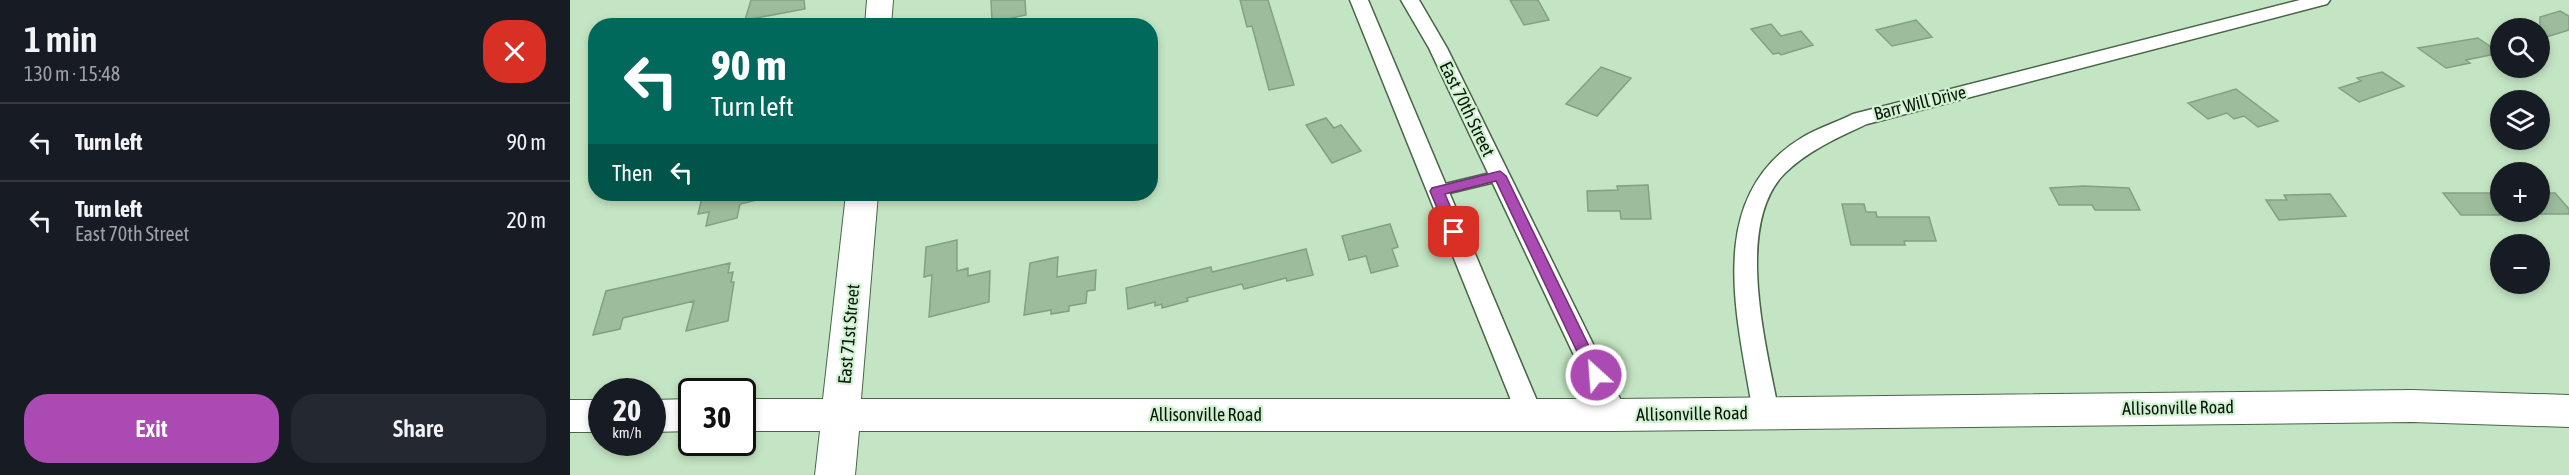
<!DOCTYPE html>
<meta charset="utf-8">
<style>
body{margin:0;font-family:"Asap Condensed",sans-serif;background:#242831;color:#f1f3f6;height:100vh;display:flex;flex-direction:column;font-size:22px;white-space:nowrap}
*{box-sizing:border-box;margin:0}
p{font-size:20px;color:#9ea1a6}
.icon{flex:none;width:33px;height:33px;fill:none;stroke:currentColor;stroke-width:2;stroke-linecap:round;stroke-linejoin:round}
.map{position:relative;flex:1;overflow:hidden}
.panel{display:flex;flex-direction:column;background:#171b24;width:570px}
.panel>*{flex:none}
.guide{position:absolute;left:18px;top:18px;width:570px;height:183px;border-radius:24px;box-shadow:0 3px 9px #0003;background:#00695c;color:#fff;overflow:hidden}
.buttons{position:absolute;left:1920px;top:18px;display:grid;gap:12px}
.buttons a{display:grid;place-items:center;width:60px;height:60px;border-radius:50%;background:#171b24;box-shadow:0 3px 9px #0003;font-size:30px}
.speed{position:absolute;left:18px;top:378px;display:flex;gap:12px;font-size:30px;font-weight:700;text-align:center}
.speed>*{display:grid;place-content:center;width:78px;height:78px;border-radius:50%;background:#171b24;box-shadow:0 3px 9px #0003;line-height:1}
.speed small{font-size:15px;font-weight:400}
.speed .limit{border:3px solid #111;border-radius:9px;background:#fff;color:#111}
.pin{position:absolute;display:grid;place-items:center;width:51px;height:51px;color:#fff;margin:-26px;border-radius:12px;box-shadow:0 3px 9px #0006}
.me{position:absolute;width:66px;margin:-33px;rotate:334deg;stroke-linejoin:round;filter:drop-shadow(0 0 4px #0008)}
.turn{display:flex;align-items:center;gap:21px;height:126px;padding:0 24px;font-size:27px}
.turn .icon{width:78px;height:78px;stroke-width:2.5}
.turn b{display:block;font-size:42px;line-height:51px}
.then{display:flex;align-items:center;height:57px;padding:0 24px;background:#0003;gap:12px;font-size:22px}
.round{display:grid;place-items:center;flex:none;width:63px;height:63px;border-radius:24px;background:#242831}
.headline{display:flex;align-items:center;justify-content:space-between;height:102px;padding:0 24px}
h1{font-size:36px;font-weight:600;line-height:45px}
.button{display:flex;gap:12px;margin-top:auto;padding:12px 24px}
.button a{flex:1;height:69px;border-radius:24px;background:#ab4ab2;color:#fff;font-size:24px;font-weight:600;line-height:69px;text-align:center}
.button a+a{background:#242831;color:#f1f3f6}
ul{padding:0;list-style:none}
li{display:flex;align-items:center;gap:18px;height:78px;padding:0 24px;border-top:2px solid #363941}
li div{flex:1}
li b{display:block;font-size:22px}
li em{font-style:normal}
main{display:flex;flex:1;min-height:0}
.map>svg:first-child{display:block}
.building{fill:#9cbc9c;stroke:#82a182;stroke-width:1.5}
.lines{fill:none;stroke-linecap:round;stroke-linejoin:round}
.service-casing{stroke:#486548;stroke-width:13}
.minor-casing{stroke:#486548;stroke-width:3}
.secondary-casing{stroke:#486548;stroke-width:2}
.service{stroke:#fff;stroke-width:10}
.minor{fill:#fff;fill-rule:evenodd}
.secondary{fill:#fff;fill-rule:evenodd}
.route{fill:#ab4ab2;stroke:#6f3074;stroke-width:1.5}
.labels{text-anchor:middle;stroke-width:4.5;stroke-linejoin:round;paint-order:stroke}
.street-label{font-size:18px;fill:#0a160b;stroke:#d1f2d0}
</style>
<main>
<section class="panel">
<div class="headline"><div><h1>1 min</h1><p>130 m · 15:48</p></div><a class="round" style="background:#d93025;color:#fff"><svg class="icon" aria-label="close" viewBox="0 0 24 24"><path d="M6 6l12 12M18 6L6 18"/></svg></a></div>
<ul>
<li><svg class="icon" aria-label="left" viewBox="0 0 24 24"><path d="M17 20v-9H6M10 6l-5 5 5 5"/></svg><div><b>Turn left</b></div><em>90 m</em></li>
<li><svg class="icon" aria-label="left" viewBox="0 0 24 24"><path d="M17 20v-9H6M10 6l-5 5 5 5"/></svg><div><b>Turn left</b><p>East 70th Street</p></div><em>20 m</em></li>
</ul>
<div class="button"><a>Exit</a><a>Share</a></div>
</section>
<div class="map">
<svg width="1999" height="475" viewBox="0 0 1999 475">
<rect width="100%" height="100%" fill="#c4e5c3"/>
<path class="building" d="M 181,0 L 234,0 L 235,9 L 175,20 Z
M 421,0 L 455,0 L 456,15 L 422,22 Z
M 670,0 L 698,0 L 724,85 L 699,90 L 682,26 L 677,27 Z
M 940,0 L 968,0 L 979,20 L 954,25 Z
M 1990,11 L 1999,16 L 1999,30 L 1970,39 L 1970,17 Z
M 1346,20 L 1362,37 L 1322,46 L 1306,30 Z
M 1201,24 L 1211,36 L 1231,31 L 1243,45 L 1211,55 L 1209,53 L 1203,54 L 1181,29 Z
M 1908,38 L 1930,53 L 1896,60 L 1900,63 L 1876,68 L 1848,48 Z
M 1031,67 L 1061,78 L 1027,116 L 996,104 Z
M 1812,72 L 1834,86 L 1789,102 L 1769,88 L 1791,81 L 1787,78 Z
M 1666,89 L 1708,121 L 1688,127 L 1674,116 L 1664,119 L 1657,113 L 1638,119 L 1618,103 Z
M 756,118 L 764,128 L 771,125 L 791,151 L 762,163 L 736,125 Z
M 1078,185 L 1081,219 L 1051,219 L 1050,211 L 1018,211 L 1017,191 L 1048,190 L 1047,186 Z
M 1513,186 L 1559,188 L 1570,210 L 1525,210 L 1522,205 L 1489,205 L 1480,188 Z
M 1873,193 L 1930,193 L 1930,212 L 1937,215 L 1891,215 Z
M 1970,193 L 1985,193 L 1999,209 L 1999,214 L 1970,214 Z
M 133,194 L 186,194 L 187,200 L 170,204 L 167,218 L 136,226 L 139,212 L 128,214 Z
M 1760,194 L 1776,216 L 1709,220 L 1696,200 L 1717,200 L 1714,195 Z
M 1272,204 L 1294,204 L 1296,212 L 1306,212 L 1307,217 L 1359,217 L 1366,241 L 1334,241 L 1335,245 L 1281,245 Z
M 820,224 L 828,247 L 822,249 L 828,266 L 801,273 L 796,256 L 779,260 L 772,236 Z
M 387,240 L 387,271 L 398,268 L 398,276 L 420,271 L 419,302 L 359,317 L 362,275 L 354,277 L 356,247 Z
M 736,249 L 743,275 L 717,281 L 716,278 L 674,289 L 672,284 L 617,298 L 618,301 L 592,308 L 592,304 L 585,306 L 585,302 L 558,309 L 556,288 L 641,267 L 642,272 Z
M 488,257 L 487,277 L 526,270 L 525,290 L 517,291 L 516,303 L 499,306 L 499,311 L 481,314 L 481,310 L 454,315 L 460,263 Z
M 160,263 L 158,273 L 163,272 L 161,282 L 164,282 L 158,321 L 116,331 L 124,301 L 53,318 L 50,329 L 23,335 L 36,291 Z"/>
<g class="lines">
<g class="service-casing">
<path id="service" d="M 867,191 L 929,176"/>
</g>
<g class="minor-casing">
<path id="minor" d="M 780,0 L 798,0 L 973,415 L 969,423 L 960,426 L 951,423 L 947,415 Z
M 831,0 L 849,0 L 877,48 L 1058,415 L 1054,423 L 1045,426 L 1036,423 L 859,48 Z
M 1730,0 L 1760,0 L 1757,4 L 1297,124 C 1267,138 1239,150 1215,173 C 1163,225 1197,349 1209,413 L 1205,421 L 1196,424 L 1187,421 L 1183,413 C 1168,319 1132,197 1233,137 C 1248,128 1267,122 1283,114 Z"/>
</g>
<g class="secondary-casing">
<path id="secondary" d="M 297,0 L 323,0 L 321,26 L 295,26 Z
M 276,194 L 308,194 L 291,399 L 1045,399 L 1842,390 L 1999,395 L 1999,427 L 1842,422 L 1045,431 L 289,431 L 285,475 L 245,475 L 250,431 L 172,431 L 172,399 L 253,399 Z
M 122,399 L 122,431 L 82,432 L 82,400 Z
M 0,400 L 32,400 L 32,432 L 0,432 Z"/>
</g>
<use href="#service" class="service"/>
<use href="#minor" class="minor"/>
<use href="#secondary" class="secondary"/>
</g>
<path class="route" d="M 930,171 L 936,176 L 1033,375 L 1031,379 L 1026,381 L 1020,379 L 926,181 L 875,194 L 891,232 L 884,237 L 877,232 L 860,191 L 862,188 Z"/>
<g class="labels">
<g class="street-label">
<text transform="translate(1350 103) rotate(-14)" y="6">Barr Will Drive</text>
<text transform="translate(897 109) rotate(64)" y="6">East 70th Street</text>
<text transform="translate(279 334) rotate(-85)" y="6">East 71st Street</text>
<text transform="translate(1608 408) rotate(-1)" y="6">Allisonville Road</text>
<text transform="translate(1122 414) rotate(-1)" y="6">Allisonville Road</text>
<text x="636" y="421">Allisonville Road</text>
</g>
</g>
</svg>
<div class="buttons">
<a><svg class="icon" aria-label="search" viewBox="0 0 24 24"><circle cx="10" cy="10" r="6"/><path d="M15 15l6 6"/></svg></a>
<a><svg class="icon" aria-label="layers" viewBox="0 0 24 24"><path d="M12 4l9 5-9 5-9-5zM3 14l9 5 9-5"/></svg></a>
<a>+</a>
<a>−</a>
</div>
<div class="speed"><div>20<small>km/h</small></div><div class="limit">30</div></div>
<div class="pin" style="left:884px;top:232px;background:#d93025"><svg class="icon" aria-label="arrive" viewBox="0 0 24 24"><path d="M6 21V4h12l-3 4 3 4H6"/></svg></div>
<svg class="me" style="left:1026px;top:375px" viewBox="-20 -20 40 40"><circle r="17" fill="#ab4ab2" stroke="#fff" stroke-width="3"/><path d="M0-11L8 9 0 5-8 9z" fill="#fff"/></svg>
<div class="guide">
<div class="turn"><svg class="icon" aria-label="left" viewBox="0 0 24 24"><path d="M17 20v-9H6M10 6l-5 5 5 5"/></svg><div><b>90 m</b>Turn left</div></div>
<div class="then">Then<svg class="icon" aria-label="left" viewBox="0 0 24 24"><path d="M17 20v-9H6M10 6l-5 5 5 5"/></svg></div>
</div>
</div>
</main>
